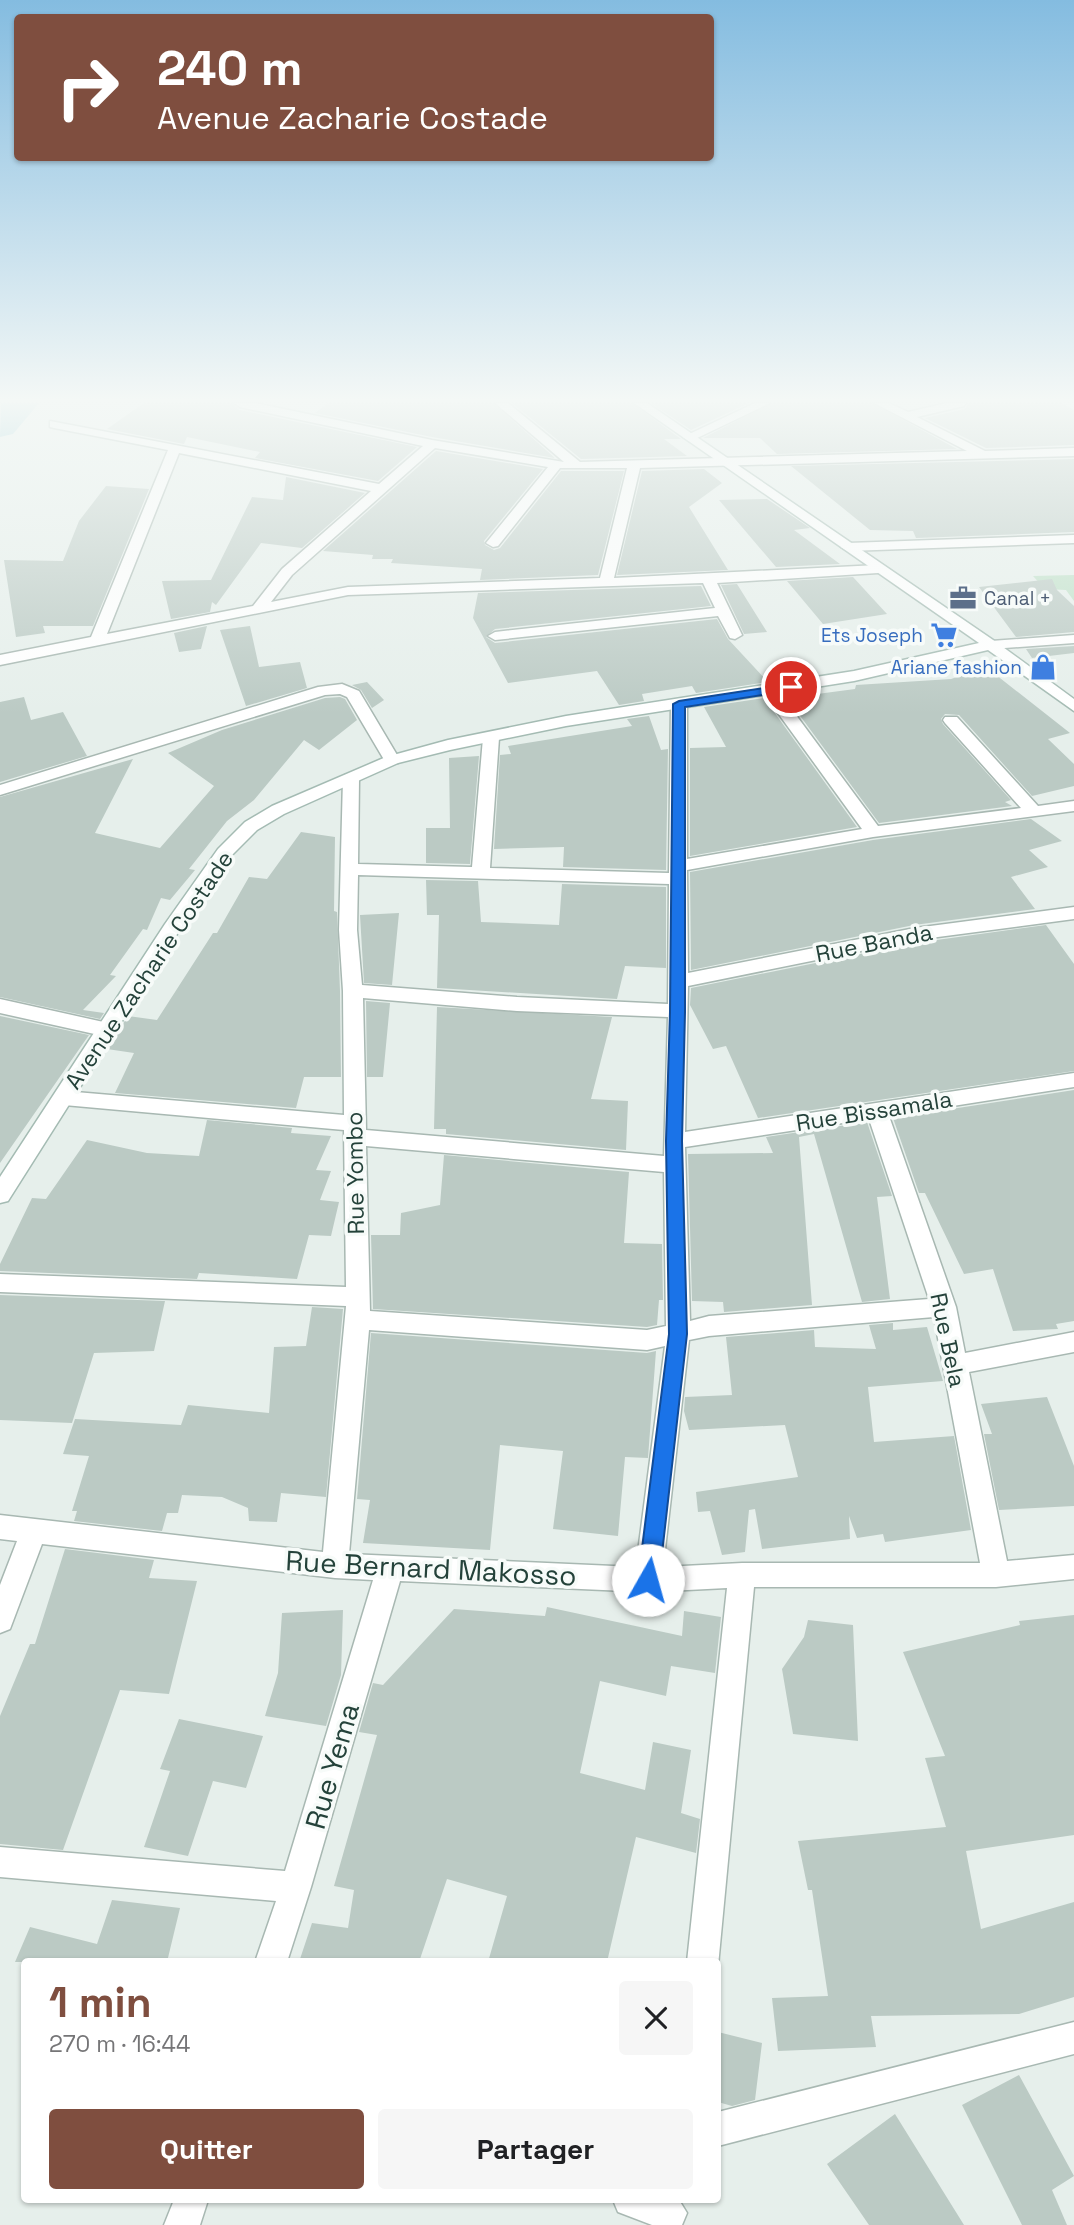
<!DOCTYPE html>
<html lang="fr">
<meta charset="utf-8">
<style>
body{margin:0;font-family:"Space Grotesk",sans-serif;background:#f6f6f6;color:#202124;height:100vh;display:flex;flex-direction:column;font-size:26px;white-space:nowrap}
*{box-sizing:border-box;margin:0}
p{font-size:23px;color:#757577}
.icon{flex:none;width:38px;height:38px;fill:none;stroke:currentColor;stroke-width:2;stroke-linecap:round;stroke-linejoin:round}
.map{position:relative;flex:1;overflow:hidden}
.drawer{position:absolute;left:21px;top:1958px;width:700px;height:245px;display:flex;flex-direction:column;background:#fff;border-radius:7px;box-shadow:0 2px 5px #0004}
.drawer>*{flex:none}
.guide{position:absolute;left:14px;top:14px;width:700px;height:147px;border-radius:7px;box-shadow:0 2px 5px #0004;background:#7f4e3f;color:#fff;overflow:hidden}
.pin{position:absolute;display:grid;place-items:center;width:60px;height:60px;color:#fff;margin:-30px;border:4px solid #fff;border-radius:50%;box-shadow:0 2px 7px #0007}
.me{position:absolute;width:77px;margin:-38px;rotate:7deg;stroke-linejoin:round;filter:drop-shadow(0 0 5px #0008)}
.turn{display:flex;align-items:center;gap:24px;height:147px;padding:0 28px;font-size:32px}
.turn .icon{width:91px;height:91px;stroke-width:2.5}
.turn b{display:block;font-size:49px;line-height:60px}
.round{display:grid;place-items:center;flex:none;width:74px;height:74px;border-radius:7px;background:#f6f6f6}
.headline{display:flex;align-items:center;justify-content:space-between;height:119px;padding:0 28px}
h1{font-size:42px;font-weight:700;line-height:52px;color:#7f4e3f}
.action{display:flex;gap:14px;margin-top:auto;padding:14px 28px}
.action a{flex:1;height:80px;border-radius:7px;background:#7f4e3f;color:#fff;font-size:28px;font-weight:700;line-height:80px;text-align:center}
.action a+a{background:#f6f6f6;color:#202124}
.map>svg:first-child{display:block}
.green{fill:#bfe0c8}
.lines{fill:none;stroke-linecap:round;stroke-linejoin:round}
.river{fill:#8ec9d4;fill-rule:evenodd}
.building{fill:#bbcac4}
.street-casing{stroke:#a8b8b2;stroke-width:3}
.secondary-casing{stroke:#a4bbb3;stroke-width:3}
.street{fill:#fff;fill-rule:evenodd}
.secondary{fill:#fff;fill-rule:evenodd}
.route{fill:#1a73e8;stroke:#114b97;stroke-width:2}
.labels{text-anchor:middle;stroke-width:7;stroke-linejoin:round;paint-order:stroke}
.far-service-label{font-size:19px;fill:#4e5e75;stroke:#f7fbf9;text-anchor:start}
.far-shop-label{font-size:19px;fill:#366cbe;stroke:#f7fbf9;text-anchor:end}
.street-label{font-size:23px;fill:#24423a;stroke:#f7fbf9}
.near-street-label{font-size:28px;fill:#24423a;stroke:#f7fbf9}
</style>
<div class="map">
<svg width="1074" height="2225" viewBox="0 0 1074 2225">
<rect width="100%" height="100%" fill="#e6efeb"/>
<path class="green" d="M 1074,575 L 1074,601 L 1066,590 L 1045,589 L 1033,576 Z"/>
<g class="lines">
<path class="river" d="M 1,403 L 39,403 L 13,434 L 0,437 Z"/>
</g>
<path class="building" d="M 144,403 L 232,403 L 239,410 L 417,447 L 378,481 L 255,458 L 260,452 L 187,437 L 184,444 L 107,429 Z
M 328,403 L 493,403 L 555,458 L 432,437 L 315,413 Z
M 512,403 L 632,403 L 681,439 L 664,439 L 687,456 L 581,459 Z
M 651,403 L 749,403 L 691,430 Z
M 772,403 L 872,403 L 957,449 L 777,454 L 760,438 L 703,438 Z
M 969,403 L 1062,403 L 1074,410 L 1074,445 L 986,448 L 925,418 L 965,409 Z
M 436,451 L 543,469 L 484,541 L 485,545 L 494,550 L 500,548 L 561,471 L 624,471 L 598,575 L 480,580 L 482,569 L 391,563 L 393,559 L 372,559 L 373,555 L 323,551 Z
M 1074,459 L 1074,532 L 916,538 L 913,531 L 870,530 L 791,466 Z
M 704,469 L 722,483 L 689,507 L 728,570 L 617,575 L 642,471 Z
M 286,477 L 365,493 L 302,548 L 261,543 L 216,605 L 212,602 L 210,612 L 171,619 L 162,581 L 211,580 L 252,497 L 283,500 Z
M 106,486 L 149,489 L 93,626 L 43,626 L 45,633 L 16,637 L 4,560 L 63,561 L 79,521 Z
M 767,499 L 810,528 L 794,530 L 840,564 L 776,567 L 719,500 Z
M 853,577 L 887,614 L 823,624 L 787,581 Z
M 1052,579 L 1057,590 L 1074,606 L 1074,632 L 1016,637 L 979,587 Z
M 737,584 L 767,632 L 744,634 L 721,585 Z
M 701,586 L 711,606 L 495,629 L 486,637 L 495,643 L 717,619 L 728,639 L 768,682 L 696,693 L 692,686 L 642,694 L 644,701 L 619,705 L 597,671 L 508,683 L 473,618 L 478,593 Z
M 207,626 L 201,649 L 179,652 L 174,633 Z
M 250,626 L 259,667 L 300,662 L 307,688 L 246,706 L 220,630 Z
M 1074,646 L 1074,653 L 1032,658 L 1026,649 Z
M 986,667 L 1070,733 L 1048,739 L 1074,764 L 1074,786 L 1032,796 L 959,715 L 945,714 L 941,719 L 943,724 L 1011,800 L 1005,802 L 1012,806 L 879,823 L 787,698 L 855,689 L 856,685 L 951,679 Z
M 367,682 L 384,700 L 372,708 L 361,690 L 352,685 Z
M 24,697 L 31,720 L 63,712 L 87,756 L 0,782 L 0,702 Z
M 340,697 L 345,699 L 357,720 L 319,750 L 304,740 L 254,800 L 227,821 L 189,869 L 195,870 L 170,900 L 161,898 L 147,930 L 143,929 L 110,975 L 116,976 L 83,1010 L 104,1013 L 100,1019 L 0,997 L 0,797 L 133,759 L 95,833 L 160,848 L 214,786 L 168,753 L 222,730 L 325,698 Z
M 764,698 L 857,827 L 690,856 L 690,748 L 726,747 L 704,707 Z
M 649,716 L 661,750 L 668,749 L 666,870 L 563,867 L 564,847 L 494,849 L 500,755 L 511,754 L 508,746 L 632,726 L 627,719 Z
M 479,756 L 470,864 L 426,863 L 426,828 L 450,828 L 449,758 Z
M 1031,819 L 1062,841 L 1029,850 L 1048,867 L 1011,877 L 1035,909 L 914,925 L 691,970 L 690,872 L 873,840 Z
M 301,832 L 335,837 L 334,911 L 337,912 L 340,991 L 341,1077 L 304,1077 L 296,1108 L 115,1093 L 134,1053 L 107,1049 L 128,1016 L 157,1020 L 213,933 L 217,933 L 249,877 L 267,879 Z
M 426,880 L 478,881 L 481,922 L 559,925 L 562,884 L 666,887 L 666,968 L 625,966 L 617,999 L 437,988 L 439,915 L 427,915 Z
M 399,913 L 392,985 L 364,983 L 360,915 Z
M 1046,925 L 1074,964 L 1074,1071 L 758,1118 L 726,1046 L 713,1049 L 690,1005 L 691,988 L 915,943 Z
M 366,1001 L 390,1003 L 383,1077 L 367,1077 Z
M 437,1007 L 612,1017 L 591,1099 L 628,1101 L 626,1150 L 446,1134 L 446,1129 L 434,1129 Z
M 0,1016 L 89,1035 L 0,1163 Z
M 1074,1090 L 1074,1321 L 1056,1324 L 1058,1329 L 1013,1331 L 993,1269 L 964,1274 L 925,1193 L 919,1193 L 893,1118 Z
M 207,1120 L 292,1128 L 291,1133 L 331,1136 L 316,1170 L 331,1171 L 320,1200 L 339,1202 L 331,1236 L 309,1235 L 297,1279 L 199,1273 L 197,1279 L 0,1271 L 0,1264 L 32,1198 L 46,1199 L 87,1140 L 147,1153 L 199,1156 Z
M 867,1122 L 892,1196 L 877,1197 L 890,1299 L 862,1302 L 814,1134 L 799,1137 L 812,1305 L 724,1312 L 723,1302 L 692,1301 L 688,1154 L 773,1153 L 766,1137 Z
M 444,1155 L 629,1172 L 624,1243 L 662,1244 L 663,1300 L 659,1300 L 657,1325 L 647,1327 L 373,1309 L 371,1235 L 400,1235 L 401,1213 L 440,1205 Z
M 0,1295 L 165,1301 L 154,1351 L 94,1353 L 72,1423 L 0,1420 Z
M 312,1307 L 343,1309 L 326,1497 L 281,1493 L 277,1522 L 249,1521 L 248,1508 L 222,1497 L 182,1495 L 178,1513 L 167,1513 L 162,1531 L 74,1521 L 77,1511 L 72,1511 L 89,1456 L 63,1454 L 75,1419 L 181,1425 L 188,1405 L 269,1413 L 274,1347 L 306,1346 Z
M 893,1323 L 893,1330 L 927,1327 L 943,1381 L 868,1387 L 874,1442 L 954,1436 L 971,1530 L 885,1542 L 883,1534 L 857,1538 L 849,1516 L 850,1539 L 762,1549 L 755,1509 L 749,1510 L 745,1552 L 722,1555 L 710,1511 L 698,1512 L 696,1492 L 798,1477 L 785,1425 L 689,1430 L 684,1411 L 685,1397 L 732,1395 L 726,1337 L 814,1330 L 815,1347 L 876,1349 L 869,1325 Z
M 371,1333 L 647,1353 L 656,1351 L 648,1458 L 625,1457 L 618,1536 L 553,1529 L 563,1451 L 500,1445 L 490,1550 L 363,1543 L 370,1500 L 357,1499 Z
M 1047,1397 L 1074,1466 L 1074,1506 L 999,1510 L 984,1434 L 992,1434 L 981,1404 Z
M 65,1549 L 154,1560 L 149,1578 L 197,1581 L 169,1694 L 120,1690 L 63,1850 L 0,1844 L 0,1716 L 30,1644 L 35,1644 Z
M 547,1607 L 682,1636 L 684,1611 L 721,1617 L 715,1673 L 671,1666 L 666,1696 L 600,1681 L 580,1773 L 645,1790 L 653,1742 L 691,1750 L 681,1813 L 700,1819 L 696,1853 L 636,1837 L 607,1962 L 488,1962 L 507,1896 L 447,1879 L 419,1962 L 299,1962 L 312,1923 L 348,1928 L 354,1890 L 334,1886 L 377,1735 L 359,1732 L 373,1683 L 383,1685 L 454,1609 L 545,1616 Z
M 343,1610 L 341,1675 L 326,1726 L 265,1716 L 278,1673 L 282,1613 Z
M 1074,1615 L 1074,1835 L 966,1851 L 981,1929 L 1074,1902 L 1074,1997 L 1019,2014 L 871,2016 L 876,2047 L 778,2051 L 772,1998 L 828,1996 L 812,1890 L 808,1890 L 798,1841 L 946,1827 L 925,1758 L 945,1756 L 903,1652 L 1020,1625 L 1019,1621 Z
M 808,1620 L 853,1625 L 858,1741 L 793,1734 L 782,1669 L 804,1637 Z
M 179,1719 L 263,1736 L 246,1788 L 213,1781 L 188,1856 L 144,1847 L 170,1771 L 160,1769 Z
M 112,1900 L 180,1908 L 167,1962 L 15,1962 L 30,1927 L 97,1944 Z
M 718,2032 L 762,2043 L 755,2100 L 732,2106 L 718,2102 Z
M 1019,2075 L 1074,2176 L 1052,2190 L 1067,2225 L 1022,2225 L 962,2105 Z
M 895,2114 L 964,2225 L 869,2225 L 827,2164 Z"/>
<g class="lines">
<g class="street-casing">
<path id="street" d="M 234,403 L 255,403 L 432,440 L 564,462 L 495,403 L 508,403 L 580,462 L 967,451 L 874,403 L 889,403 L 908,412 L 947,403 L 966,403 L 964,406 L 917,417 L 985,451 L 1074,448 L 1074,456 L 640,468 L 614,578 L 878,565 L 885,569 L 878,573 L 717,583 L 742,635 L 735,639 L 730,638 L 718,616 L 495,640 L 488,636 L 495,632 L 715,608 L 703,583 L 348,595 L 0,665 L 0,655 L 91,637 L 168,450 L 54,428 L 50,427 L 50,421 L 379,484 L 423,446 L 240,407 ZM 435,448 L 548,467 L 486,543 L 493,547 L 498,546 L 560,468 L 627,468 L 600,578 L 348,587 L 271,602 L 292,575 ZM 179,453 L 371,491 L 282,569 L 253,606 L 107,634 Z
M 755,403 L 770,403 L 693,440 L 689,441 L 683,437 Z
M 1074,535 L 1074,543 L 848,551 L 841,547 L 848,543 Z
M 1074,635 L 1074,643 L 991,649 L 984,645 L 991,641 Z
M 342,684 L 359,691 L 400,760 L 398,763 L 386,763 L 347,697 L 340,694 L 325,695 L 0,795 L 0,785 L 318,687 Z
M 770,686 L 776,688 L 878,826 L 1021,808 L 945,723 L 943,720 L 945,717 L 957,717 L 1038,806 L 1074,801 L 1074,811 L 873,837 L 687,870 L 688,973 L 915,928 L 1074,907 L 1074,919 L 915,940 L 688,986 L 685,1132 L 1074,1073 L 1074,1087 L 889,1116 L 956,1307 L 965,1353 L 1074,1332 L 1074,1352 L 969,1372 L 1007,1561 L 1074,1555 L 1074,1579 L 996,1587 L 754,1587 L 718,1966 L 718,1962 L 687,1962 L 727,1588 L 648,1592 L 400,1581 L 311,1887 L 287,1962 L 255,1962 L 276,1901 L 0,1877 L 0,1847 L 285,1871 L 373,1580 L 335,1578 L 42,1544 L 10,1629 L 0,1633 L 0,1585 L 17,1541 L 0,1539 L 0,1515 L 323,1552 L 346,1306 L 0,1292 L 0,1274 L 346,1287 L 344,1130 L 64,1105 L 57,1103 L 54,1098 L 57,1093 L 64,1091 L 344,1115 L 343,991 L 339,930 L 343,779 L 345,775 L 357,775 L 359,779 L 358,864 L 472,867 L 483,738 L 491,733 L 497,735 L 499,738 L 490,868 L 669,873 L 671,704 L 679,699 L 687,704 L 687,859 L 862,829 L 762,691 ZM 358,875 L 669,884 L 668,1004 L 517,997 L 362,985 L 357,930 ZM 363,998 L 517,1011 L 668,1017 L 664,1156 L 366,1130 ZM 869,1119 L 929,1299 L 709,1316 L 690,1321 L 685,1147 ZM 366,1146 L 664,1172 L 666,1326 L 647,1330 L 370,1311 ZM 934,1317 L 980,1563 L 742,1563 L 663,1567 L 689,1340 L 709,1336 ZM 369,1330 L 647,1350 L 665,1346 L 636,1567 L 349,1554 Z
M 0,999 L 108,1023 L 115,1025 L 118,1030 L 115,1035 L 108,1037 L 0,1013 Z
M 1074,2022 L 1074,2054 L 718,2146 L 718,2112 Z
M 174,2200 L 208,2200 L 200,2225 L 164,2225 Z
M 613,2200 L 679,2200 L 687,2213 L 682,2225 L 652,2225 L 618,2212 Z"/>
</g>
<g class="secondary-casing">
<path id="secondary" d="M 634,403 L 647,403 L 996,642 L 1074,699 L 1074,711 L 988,650 L 854,681 L 566,726 L 450,750 L 398,763 L 284,814 L 257,830 L 230,857 L 179,931 L 8,1201 L 0,1203 L 0,1177 L 165,924 L 218,849 L 245,822 L 272,806 L 386,757 L 448,740 L 566,716 L 854,671 L 979,643 Z"/>
</g>
<use href="#street" class="street"/>
<use href="#secondary" class="secondary"/>
</g>
<linearGradient id="sky" x2="0" y2="1"><stop stop-color="#84bce0"/><stop offset="0.56" stop-color="#f4f8f6"/><stop offset="1" stop-color="#f4f8f6" stop-opacity="0"/></linearGradient>
<rect width="1074" height="714" fill="url(#sky)"/>
<path class="route" d="M 791,684 L 795,685 L 795,690 L 685,707 L 685,1012 L 682,1141 L 687,1334 L 659,1580 L 656,1587 L 648,1589 L 641,1587 L 638,1580 L 669,1334 L 666,1141 L 670,1012 L 673,704 L 679,701 Z"/>
<defs>
<g id="office-bare" transform="scale(2.1)"><path d="M-6-3h4V-5.5h4V-3h4V5H-6ZM-1-4.5V-3h2v-1.5ZM-6 0V1H6V0Z" fill="#5c6f8a" stroke="#f7fbf9" stroke-width="2.5" paint-order="stroke"/></g>
<g id="supermarket-bare" transform="scale(2.1)"><path d="M-6-5.5h2.5l.6 2H6L4.5 2H-2.5L-4.4-4H-6ZM-1.5 3.2a1.3 1.3 0 1 0 .1 0ZM3 3.2a1.3 1.3 0 1 0 .1 0Z" fill="#3f7fe0" stroke="#f7fbf9" stroke-width="2.5" paint-order="stroke"/></g>
<g id="shop-bare" transform="scale(2.1)"><path d="M-5-2.5h2.3a2.7 3.5 0 0 1 5.4 0H5L5.5 6h-11ZM-1.5-2.5h3a1.5 2.3 0 0 0-3 0Z" fill="#3f7fe0" stroke="#f7fbf9" stroke-width="2.5" paint-order="stroke"/></g>
</defs>
<g fill-rule="evenodd">
<use href="#office-bare" x="963" y="598"/>
<use href="#supermarket-bare" x="944" y="635"/>
<use href="#shop-bare" x="1043" y="667"/>
</g>
<g class="labels">
<g class="far-service-label">
<text x="984" y="605">Canal +</text>
</g>
<g class="far-shop-label">
<text x="923" y="642">Ets Joseph</text>
<text x="1022" y="674">Ariane fashion</text>
</g>
<g class="street-label">
<text transform="translate(874 943) rotate(-11)" y="8">Rue Banda</text>
<text transform="translate(149 970) rotate(-56)" y="8">Avenue Zacharie Costade</text>
<text transform="translate(874 1111) rotate(-9)" y="8">Rue Bissamala</text>
<text transform="translate(355 1173) rotate(-91)" y="8">Rue Yombo</text>
<text transform="translate(948 1340) rotate(78)" y="8">Rue Bela</text>
</g>
<g class="near-street-label">
<text transform="translate(431 1568) rotate(3)" y="10">Rue Bernard Makosso</text>
<text transform="translate(332 1766) rotate(-74)" y="10">Rue Yema</text>
</g>
</g>
</svg>
<div class="pin" style="left:791px;top:687px;background:#d93025"><svg class="icon" aria-label="arrive" viewBox="0 0 24 24"><path d="M6 21V4h12l-3 4 3 4H6"/></svg></div>
<svg class="me" style="left:648px;top:1580px" viewBox="-20 -20 40 40"><circle r="19" fill="#fff"/><path d="M0-13L10 11 0 6-10 11z" fill="#1a73e8"/></svg>
<div class="guide">
<div class="turn"><svg class="icon" aria-label="right" viewBox="0 0 24 24"><path d="M7 20v-9h11M14 6l5 5-5 5"/></svg><div><b>240 m</b>Avenue Zacharie Costade</div></div>
</div>
<section class="drawer">
<div class="headline"><div><h1>1 min</h1><p>270 m · 16:44</p></div><a class="round"><svg class="icon" aria-label="close" viewBox="0 0 24 24"><path d="M6 6l12 12M18 6L6 18"/></svg></a></div>
<div class="action"><a>Quitter</a><a>Partager</a></div>
</section>
</div>
